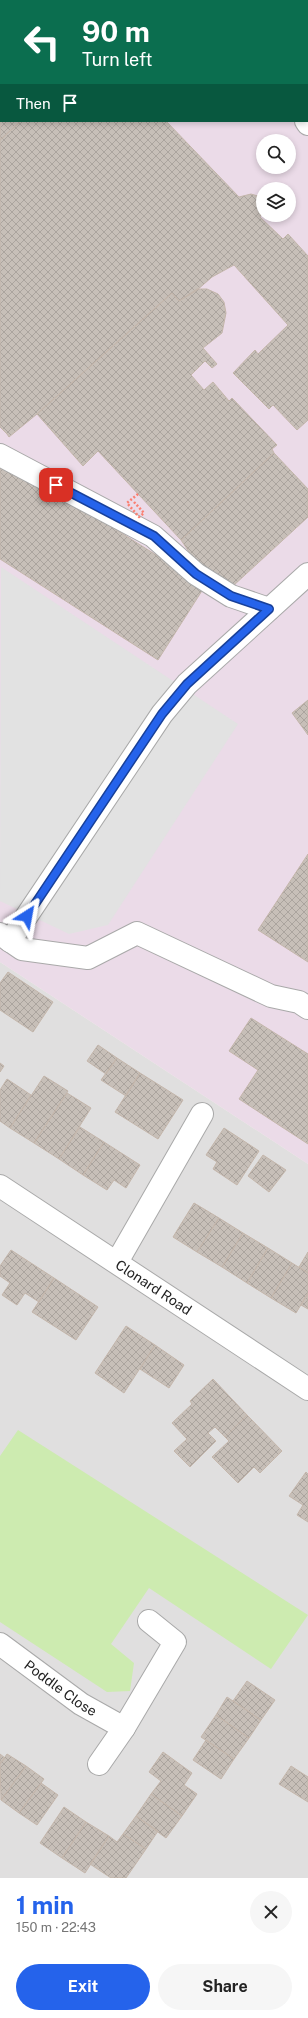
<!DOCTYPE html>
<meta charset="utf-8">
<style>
body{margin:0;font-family:"Public Sans",sans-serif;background:#f6f6f6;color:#222;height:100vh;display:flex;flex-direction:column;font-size:15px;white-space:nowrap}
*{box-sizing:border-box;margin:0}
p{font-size:13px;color:#767676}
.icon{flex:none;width:22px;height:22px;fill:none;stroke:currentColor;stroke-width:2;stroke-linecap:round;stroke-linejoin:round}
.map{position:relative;height:1878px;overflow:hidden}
.sheet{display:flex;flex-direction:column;background:#fff;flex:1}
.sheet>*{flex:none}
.guide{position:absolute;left:0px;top:0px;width:308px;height:122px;box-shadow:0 2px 6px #0003;background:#0b6e4f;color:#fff;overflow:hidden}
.tools{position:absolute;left:256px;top:134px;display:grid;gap:8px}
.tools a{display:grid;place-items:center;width:40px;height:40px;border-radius:50%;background:#fff;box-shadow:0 2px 6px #0003;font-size:20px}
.pin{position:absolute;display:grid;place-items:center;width:34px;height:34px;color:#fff;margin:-17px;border-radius:8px;box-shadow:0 2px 6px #0006}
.me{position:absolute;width:44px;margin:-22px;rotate:34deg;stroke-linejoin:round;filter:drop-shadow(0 0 3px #0008)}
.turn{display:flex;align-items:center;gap:14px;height:84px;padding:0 16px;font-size:18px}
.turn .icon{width:52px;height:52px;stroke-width:2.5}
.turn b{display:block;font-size:28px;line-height:34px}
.then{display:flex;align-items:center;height:38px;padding:0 16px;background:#0003;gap:8px;font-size:15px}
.round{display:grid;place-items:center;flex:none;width:42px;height:42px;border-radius:21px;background:#f6f6f6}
.head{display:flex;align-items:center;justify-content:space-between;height:68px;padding:0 16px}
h1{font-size:24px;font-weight:700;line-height:30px;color:#2563eb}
.action{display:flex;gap:8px;margin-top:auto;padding:8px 16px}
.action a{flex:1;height:46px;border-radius:24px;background:#2563eb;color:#fff;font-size:16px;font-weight:700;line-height:46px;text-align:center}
.action a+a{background:#f6f6f6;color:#222}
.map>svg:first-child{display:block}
.residential{fill:#e0dfdf}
.industrial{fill:#ebdbe8;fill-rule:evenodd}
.grass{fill:#cdebb0}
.parking{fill:#e2e2e2}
.building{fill:url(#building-cross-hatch);stroke:#c4b6ab}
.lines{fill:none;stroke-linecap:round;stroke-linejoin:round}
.minor-casing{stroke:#a9a9a9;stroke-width:24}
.minor{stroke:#fff;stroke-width:22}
.path-bridge{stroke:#fa8072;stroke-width:2.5;stroke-dasharray:2 2;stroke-linecap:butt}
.route-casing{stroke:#184099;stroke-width:10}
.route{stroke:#2563eb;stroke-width:7}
.labels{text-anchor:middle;stroke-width:3.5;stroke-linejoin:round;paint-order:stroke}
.street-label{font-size:14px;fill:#222;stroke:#fff}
</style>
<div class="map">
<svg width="308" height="1878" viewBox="0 0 308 1878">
<defs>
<pattern id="building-cross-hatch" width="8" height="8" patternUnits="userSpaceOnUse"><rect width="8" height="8" fill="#c7bfb8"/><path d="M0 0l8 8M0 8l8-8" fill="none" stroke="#aba49e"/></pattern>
</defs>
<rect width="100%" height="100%" fill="#f2efe9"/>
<path class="residential" d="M 255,0 L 308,0 L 308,124 L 307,1 Z
M 0,962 L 308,1164 L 308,1878 L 0,1878 Z"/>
<path class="industrial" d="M 0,0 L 51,1 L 1,1 L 1,121 L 306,121 L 308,124 L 308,1164 L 0,962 ZM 263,141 L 289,141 L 289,167 L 263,167 ZM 263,189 L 289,189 L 289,215 L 263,215 Z
M 107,0 L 255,0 L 255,1 L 100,1 Z"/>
<path class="grass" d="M 18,1430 L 308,1615 L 271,1669 L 149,1588 L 111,1644 L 134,1663 L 130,1691 L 107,1692 L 0,1622 L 0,1456 Z"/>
<path class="parking" d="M 1,567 L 238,724 L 108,925 L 69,934 L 0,901 Z"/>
<path class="building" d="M 1,29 L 1,121 L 21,121 L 0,140 Z
M 21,121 L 166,121 L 239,197 L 251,194 L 261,197 L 263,207 L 260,217 L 283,239 L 288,234 L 308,256 L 308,420 L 297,430 L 273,405 L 269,409 L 233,373 L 255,350 L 258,354 L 288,325 L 234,265 L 212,277 L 196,291 L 179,301 L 172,293 L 37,414 L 9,437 L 7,434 L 0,427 L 0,140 Z
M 197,289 L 207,289 L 218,294 L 224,302 L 226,313 L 222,333 L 203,348 L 217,364 L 212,368 L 205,361 L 191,375 L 204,390 L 213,382 L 229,401 L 232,398 L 277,445 L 272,449 L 274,453 L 181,540 L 98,451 L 83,466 L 37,414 L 172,293 L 179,301 Z
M 274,453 L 308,489 L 308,517 L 233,586 L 200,568 L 181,540 Z
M 0,456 L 205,586 L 158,660 L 0,559 Z
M 308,700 L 308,735 L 292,713 Z
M 308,854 L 308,962 L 258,930 Z
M 8,972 L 53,1002 L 33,1032 L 0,1010 L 0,983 Z
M 251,1018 L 308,1054 L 308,1144 L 239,1099 L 258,1070 L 229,1051 Z
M 98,1045 L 117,1058 L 106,1074 L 87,1061 Z
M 117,1058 L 140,1073 L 126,1096 L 101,1080 Z
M 0,1063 L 4,1066 L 0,1072 Z
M 140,1073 L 183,1100 L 158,1139 L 115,1112 Z
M 44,1076 L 68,1091 L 34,1143 L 10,1128 Z
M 7,1079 L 31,1095 L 10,1128 L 0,1121 L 0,1090 Z
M 67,1093 L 91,1108 L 59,1159 L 34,1143 Z
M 80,1127 L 104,1142 L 83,1175 L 59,1159 Z
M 224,1128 L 259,1151 L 237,1185 L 213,1169 L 217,1162 L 206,1155 Z
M 104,1142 L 140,1165 L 126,1188 L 114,1180 L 107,1190 L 83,1175 Z
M 263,1155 L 286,1170 L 269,1192 L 248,1176 Z
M 194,1203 L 219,1218 L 197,1252 L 173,1237 Z
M 219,1218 L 243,1233 L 222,1267 L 197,1252 Z
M 243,1233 L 268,1248 L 247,1283 L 222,1267 Z
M 268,1248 L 292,1263 L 271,1298 L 247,1283 Z
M 11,1250 L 54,1278 L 39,1302 L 25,1293 L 17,1305 L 2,1295 L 10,1283 L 0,1276 L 0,1266 Z
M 308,1252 L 308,1273 L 299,1267 Z
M 292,1263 L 308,1273 L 308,1293 L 296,1313 L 271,1298 Z
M 54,1278 L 98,1307 L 76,1340 L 32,1312 Z
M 308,1293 L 308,1309 L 301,1305 Z
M 126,1326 L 155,1345 L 124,1393 L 95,1373 Z
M 155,1345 L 184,1365 L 169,1388 L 140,1369 Z
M 213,1379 L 247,1415 L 225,1437 L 215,1427 L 208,1433 L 216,1441 L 190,1467 L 174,1451 L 187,1439 L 172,1423 L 192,1404 L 190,1401 Z
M 247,1415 L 282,1451 L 260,1473 L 254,1467 L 238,1483 L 212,1457 L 229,1441 L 225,1437 Z
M 306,1472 L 308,1474 L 308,1522 L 297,1515 L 303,1505 L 289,1496 Z
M 247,1681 L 275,1700 L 261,1720 L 233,1701 Z
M 227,1697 L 261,1720 L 249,1738 L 216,1715 Z
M 216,1715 L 249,1738 L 234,1759 L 201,1737 Z
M 206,1740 L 234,1759 L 221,1779 L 193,1760 Z
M 163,1752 L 192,1773 L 184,1785 L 197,1794 L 182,1816 L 151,1794 L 161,1781 L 149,1772 Z
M 0,1754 L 5,1758 L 0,1764 Z
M 7,1754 L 26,1766 L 1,1800 L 0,1764 Z
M 26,1766 L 44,1779 L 19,1813 L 1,1800 Z
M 291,1766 L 308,1777 L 308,1802 L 279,1784 Z
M 41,1783 L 58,1795 L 37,1825 L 19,1813 Z
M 151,1794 L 182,1816 L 166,1838 L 136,1816 Z
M 64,1807 L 86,1822 L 62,1858 L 40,1843 Z
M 136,1816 L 158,1831 L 146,1849 L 123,1834 Z
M 86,1822 L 109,1836 L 85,1873 L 62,1858 Z
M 123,1834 L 146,1849 L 126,1878 L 111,1878 L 90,1864 L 109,1836 L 117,1842 Z"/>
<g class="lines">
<g class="minor-casing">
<g id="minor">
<path d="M 49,0 L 54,0"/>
<path d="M 255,0 L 255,1"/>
<path d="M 306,121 L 308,124"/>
<path d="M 0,455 L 153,536 L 196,574 L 231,596 L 269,609"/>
<path d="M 0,934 L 22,949 L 88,958 L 137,933 L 271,996 L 299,1002 L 308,1008"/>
<path d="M 10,941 L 162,714 L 187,684 L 308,574"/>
<path id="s1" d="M 0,1186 L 308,1389"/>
<path d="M 117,1262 L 202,1114"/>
<path id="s2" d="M 0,1644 L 81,1704 L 124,1728"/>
<path d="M 99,1764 L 124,1728 L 175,1642 L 149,1621"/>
</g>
</g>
<use href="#minor" class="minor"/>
<path class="path-bridge" d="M 134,502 L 144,513 L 139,517 L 127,503 L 138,494"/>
</g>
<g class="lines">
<g class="route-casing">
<path id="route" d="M 27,916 L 162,714 L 187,684 L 269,609 L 231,596 L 196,574 L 154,536 L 56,485"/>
</g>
<use href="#route" class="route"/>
</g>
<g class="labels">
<g class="street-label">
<text dy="5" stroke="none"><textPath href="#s1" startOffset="184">Clonard Road</textPath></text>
<text dy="5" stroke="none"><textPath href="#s2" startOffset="75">Poddle Close</textPath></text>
</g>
</g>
</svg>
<div class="tools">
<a><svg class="icon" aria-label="search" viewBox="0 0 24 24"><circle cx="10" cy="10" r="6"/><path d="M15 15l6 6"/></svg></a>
<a><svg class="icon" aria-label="layers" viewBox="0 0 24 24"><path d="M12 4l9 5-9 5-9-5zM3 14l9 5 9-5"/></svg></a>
</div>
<div class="pin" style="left:56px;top:485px;background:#d93025"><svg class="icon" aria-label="arrive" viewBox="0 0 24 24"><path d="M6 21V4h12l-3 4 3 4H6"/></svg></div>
<svg class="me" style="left:27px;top:916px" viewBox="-20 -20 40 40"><path d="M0-17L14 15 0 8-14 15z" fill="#2563eb" stroke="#fff" stroke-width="4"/></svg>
<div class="guide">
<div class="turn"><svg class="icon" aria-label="left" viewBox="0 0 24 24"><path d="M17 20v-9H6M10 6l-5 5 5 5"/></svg><div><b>90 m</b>Turn left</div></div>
<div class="then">Then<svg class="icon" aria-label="arrive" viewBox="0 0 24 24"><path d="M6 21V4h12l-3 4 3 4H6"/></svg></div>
</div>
</div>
<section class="sheet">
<div class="head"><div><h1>1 min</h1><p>150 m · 22:43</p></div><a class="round"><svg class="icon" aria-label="close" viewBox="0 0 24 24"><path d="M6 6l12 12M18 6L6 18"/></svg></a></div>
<div class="action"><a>Exit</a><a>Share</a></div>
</section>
